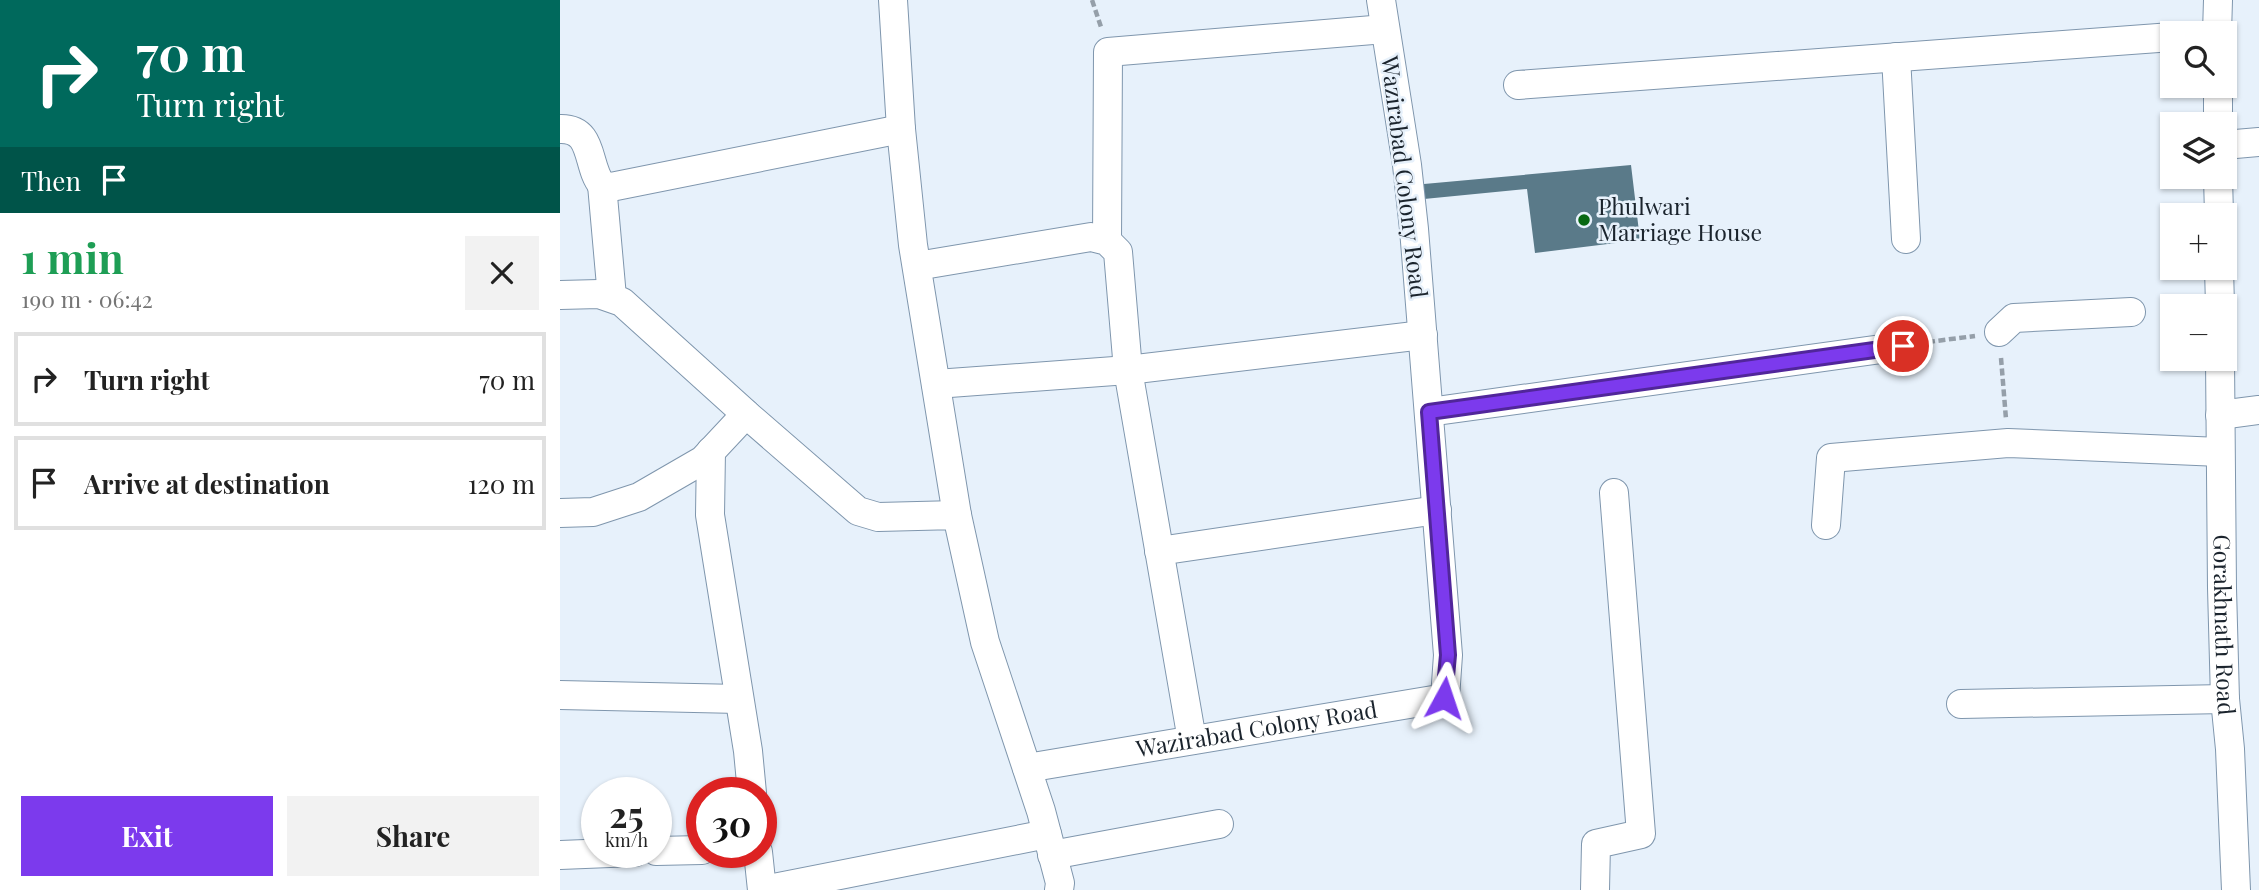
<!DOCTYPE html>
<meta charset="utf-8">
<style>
body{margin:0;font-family:"Playfair Display",serif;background:#f2f2f2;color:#222;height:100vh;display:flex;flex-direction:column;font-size:26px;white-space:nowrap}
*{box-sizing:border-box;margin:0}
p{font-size:23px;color:#767676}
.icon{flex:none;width:38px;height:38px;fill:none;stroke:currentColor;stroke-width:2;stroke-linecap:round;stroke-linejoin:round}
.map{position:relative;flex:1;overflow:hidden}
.side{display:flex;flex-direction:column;background:#fff;width:560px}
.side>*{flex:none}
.top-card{background:#00695c;color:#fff;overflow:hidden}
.buttons{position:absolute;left:1600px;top:21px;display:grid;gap:14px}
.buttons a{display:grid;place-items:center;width:77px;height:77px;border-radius:0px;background:#fff;box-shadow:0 2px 5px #0004;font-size:35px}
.speed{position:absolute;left:21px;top:777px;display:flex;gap:14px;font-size:35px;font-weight:700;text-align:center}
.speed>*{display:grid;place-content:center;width:91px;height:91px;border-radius:50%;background:#fff;box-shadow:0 2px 5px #0004;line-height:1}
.speed small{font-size:18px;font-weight:400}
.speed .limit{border:10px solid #d22;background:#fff;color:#111}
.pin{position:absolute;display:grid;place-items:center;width:60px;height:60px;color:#fff;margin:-30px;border:4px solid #fff;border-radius:50%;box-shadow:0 2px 7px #0007}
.me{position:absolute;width:77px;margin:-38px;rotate:5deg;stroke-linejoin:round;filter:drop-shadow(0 0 5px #0008)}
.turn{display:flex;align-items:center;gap:24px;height:147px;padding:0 21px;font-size:32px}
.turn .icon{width:91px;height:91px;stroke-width:2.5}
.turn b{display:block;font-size:49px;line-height:60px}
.then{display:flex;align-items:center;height:66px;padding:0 21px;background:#0003;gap:14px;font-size:26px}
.round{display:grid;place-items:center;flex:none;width:74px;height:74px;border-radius:0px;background:#f2f2f2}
.head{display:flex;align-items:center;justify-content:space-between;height:119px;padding:0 21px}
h1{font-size:42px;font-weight:700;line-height:52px;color:#1e9e55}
.cta{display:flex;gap:14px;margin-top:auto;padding:14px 21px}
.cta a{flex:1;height:80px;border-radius:0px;background:#7c3aed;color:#fff;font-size:28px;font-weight:700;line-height:80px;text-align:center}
.cta a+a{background:#f2f2f2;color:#222}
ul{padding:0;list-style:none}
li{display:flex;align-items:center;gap:21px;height:94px;margin:0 14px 10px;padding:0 7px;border:4px solid #e0e0e0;border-radius:0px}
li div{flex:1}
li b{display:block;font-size:26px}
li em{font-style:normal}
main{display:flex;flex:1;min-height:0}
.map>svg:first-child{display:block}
.building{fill:#5a7a89}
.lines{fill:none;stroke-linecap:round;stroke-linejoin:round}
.minor-casing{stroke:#7f96ad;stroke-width:30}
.path{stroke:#959fa9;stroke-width:4.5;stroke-dasharray:7 3.5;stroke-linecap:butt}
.minor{stroke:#fff;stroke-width:28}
.route-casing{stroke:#51269a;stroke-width:18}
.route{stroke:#7c3aed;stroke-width:12}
.poi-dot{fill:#086812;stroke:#e7f1fb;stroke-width:2.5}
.labels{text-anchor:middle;stroke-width:5;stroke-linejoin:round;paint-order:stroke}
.street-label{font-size:23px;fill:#1b242d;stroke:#e7f1fb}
.poi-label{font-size:23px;fill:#1b242d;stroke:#e7f1fb;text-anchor:start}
</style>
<main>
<section class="side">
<div class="top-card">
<div class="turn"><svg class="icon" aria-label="right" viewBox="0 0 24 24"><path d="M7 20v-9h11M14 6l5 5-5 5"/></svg><div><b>70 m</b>Turn right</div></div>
<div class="then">Then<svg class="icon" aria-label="arrive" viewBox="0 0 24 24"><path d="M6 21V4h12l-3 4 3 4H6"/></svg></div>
</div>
<div class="head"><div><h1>1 min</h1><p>190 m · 06:42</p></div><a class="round"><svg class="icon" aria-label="close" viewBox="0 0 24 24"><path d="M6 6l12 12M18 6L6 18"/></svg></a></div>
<ul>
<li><svg class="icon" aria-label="right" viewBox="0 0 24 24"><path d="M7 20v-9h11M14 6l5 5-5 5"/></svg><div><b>Turn right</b></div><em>70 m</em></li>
<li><svg class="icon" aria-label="arrive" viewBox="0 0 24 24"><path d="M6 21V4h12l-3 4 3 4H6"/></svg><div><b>Arrive at destination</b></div><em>120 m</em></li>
</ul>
<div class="cta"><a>Exit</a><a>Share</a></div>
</section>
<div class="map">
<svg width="1699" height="890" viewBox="0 0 1699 890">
<rect width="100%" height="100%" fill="#e7f1fb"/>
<path class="building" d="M 1071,165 L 1080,240 L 975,253 L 967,189 L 864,199 L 864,184 Z"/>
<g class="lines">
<g class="minor-casing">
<g id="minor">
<path d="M 333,0 L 341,129 L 353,245 L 397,515"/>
<path d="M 1657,33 L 1658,0"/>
<path d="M 1336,57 L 1346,239"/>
<path d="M 958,85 L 1612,37"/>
<path d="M 1658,86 L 1658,124"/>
<path d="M 0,129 C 35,128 26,166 42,185 L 51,187 L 341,129"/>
<path d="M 1664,145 L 1699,142"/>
<path d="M 1658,177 L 1659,215"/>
<path d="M 42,185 L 52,297"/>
<path d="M 547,241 L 548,52 L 825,29"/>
<path d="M 357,266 L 531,237 L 547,241 L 558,252 L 568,370 L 632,740"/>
<path d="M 1659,268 L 1660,306"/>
<path d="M 0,295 L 39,294 L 62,302 L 186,414"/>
<path d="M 1439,332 L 1454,318 L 1571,312"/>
<path id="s1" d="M 1660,359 L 1662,588 L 1665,699 L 1670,749 L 1676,890"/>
<path d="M 376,384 L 568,370 L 863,335"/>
<path d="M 869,412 L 1343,346"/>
<path d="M 1660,415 L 1699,410"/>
<path d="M 151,451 L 150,515 L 188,751 L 192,793"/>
<path d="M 0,513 L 33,512 L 79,497 L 143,460 L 186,414 L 298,511 L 318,517 L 397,515 L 425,642 L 481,811 L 500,883 L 499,890"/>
<path d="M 1266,525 L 1271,458 L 1448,443 L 1660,452"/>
<path d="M 599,551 L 877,510"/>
<path d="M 0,695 L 179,699"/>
<path d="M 1401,704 L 1665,699"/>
<path id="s2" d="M 467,768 L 885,698 L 888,655 L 854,229 L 847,165 L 821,0"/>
<path d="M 96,851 L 142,850"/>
<path d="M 198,852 L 202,890"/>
<path d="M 0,855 L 75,852"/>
<path d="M 492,855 L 659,824"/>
<path d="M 204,890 L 487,834"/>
<path d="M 1035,890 L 1036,844 L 1081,834 L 1054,493"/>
</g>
</g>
<path class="path" d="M 532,0 L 541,27
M 1368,342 L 1415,336
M 1441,358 L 1446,419"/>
<use href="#minor" class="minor"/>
</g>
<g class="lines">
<g class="route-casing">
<path id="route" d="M 884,698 L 888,655 L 869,412 L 1343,346"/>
</g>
<use href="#route" class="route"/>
</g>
<circle class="poi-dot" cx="1024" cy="220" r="7"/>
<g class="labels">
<g class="street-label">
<text transform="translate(844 177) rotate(83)" y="8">Wazirabad Colony Road</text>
<text dy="8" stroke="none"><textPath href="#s1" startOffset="266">Gorakhnath Road</textPath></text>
<text dy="8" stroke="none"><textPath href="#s2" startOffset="233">Wazirabad Colony Road</textPath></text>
</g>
<g class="poi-label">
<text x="1038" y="215">Phulwari<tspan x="1038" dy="26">Marriage House</tspan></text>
</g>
</g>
</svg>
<div class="buttons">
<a><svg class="icon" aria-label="search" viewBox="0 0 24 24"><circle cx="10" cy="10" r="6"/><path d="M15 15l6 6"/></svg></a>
<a><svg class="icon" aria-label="layers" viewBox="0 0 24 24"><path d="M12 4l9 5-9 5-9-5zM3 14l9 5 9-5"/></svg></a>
<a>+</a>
<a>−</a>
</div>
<div class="speed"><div>25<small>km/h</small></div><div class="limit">30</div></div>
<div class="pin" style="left:1343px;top:346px;background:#d93025"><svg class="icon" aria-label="arrive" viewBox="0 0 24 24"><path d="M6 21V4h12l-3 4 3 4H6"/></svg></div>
<svg class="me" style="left:884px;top:698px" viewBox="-20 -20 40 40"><path d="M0-17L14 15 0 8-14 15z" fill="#7c3aed" stroke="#fff" stroke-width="4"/></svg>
</div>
</main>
